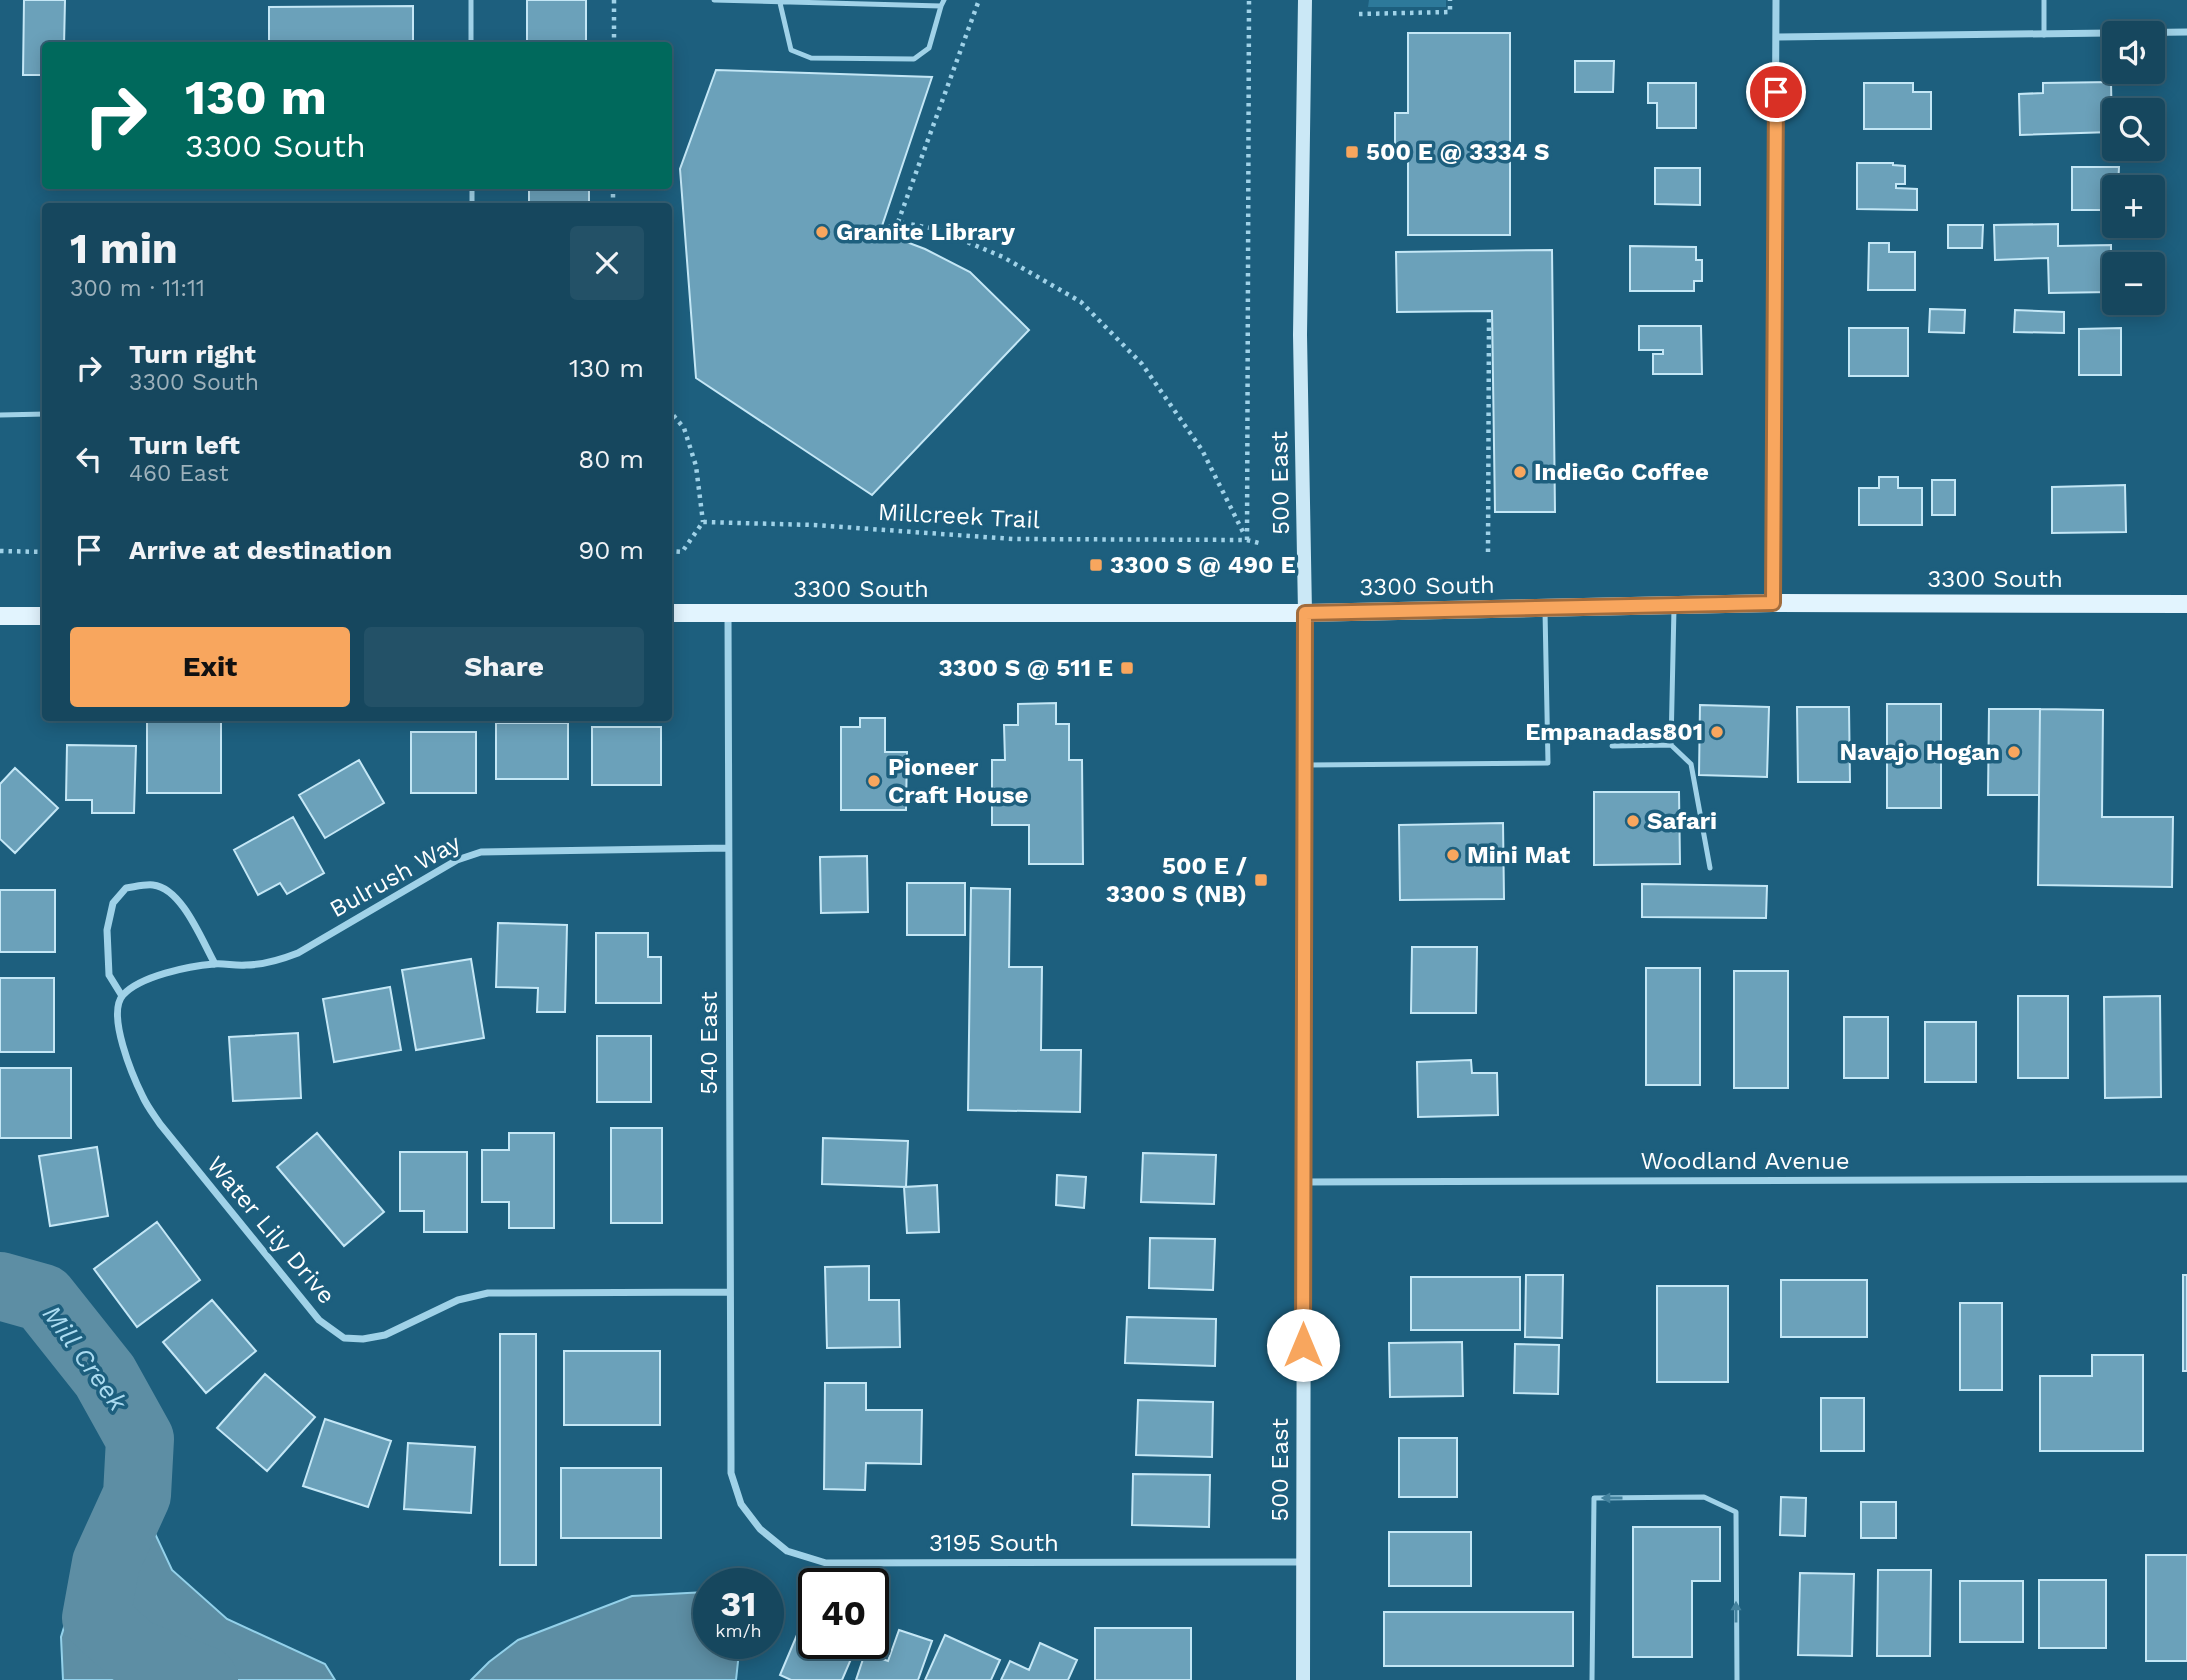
<!DOCTYPE html>
<meta charset="utf-8">
<style>
body{margin:0;font-family:"Work Sans",sans-serif;background:#235167;color:#f1f3f6;height:100vh;display:flex;flex-direction:column;font-size:26px;white-space:nowrap}
*{box-sizing:border-box;margin:0}
p{font-size:23px;color:#9eb2bc}
.icon{flex:none;width:38px;height:38px;fill:none;stroke:currentColor;stroke-width:2;stroke-linecap:round;stroke-linejoin:round}
.map{position:relative;flex:1;overflow:hidden}
.panel{position:absolute;left:42px;top:203px;width:630px;height:518px;display:flex;flex-direction:column;background:#16475e;border-radius:7px;box-shadow:0 4px 18px #0003,0 0 0 2px #355f73}
.panel>*{flex:none}
.top-card{position:absolute;left:42px;top:42px;width:630px;height:147px;border-radius:7px;box-shadow:0 4px 18px #0003,0 0 0 2px #355f73;background:#00695c;color:#fff;overflow:hidden}
.buttons{position:absolute;left:2102px;top:21px;display:grid;gap:14px}
.buttons a{display:grid;place-items:center;width:63px;height:63px;border-radius:7px;background:#16475e;box-shadow:0 4px 18px #0003,0 0 0 2px #355f73;font-size:35px}
.speed{position:absolute;left:693px;top:1568px;display:flex;gap:14px;font-size:35px;font-weight:700;text-align:center}
.speed>*{display:grid;place-content:center;width:91px;height:91px;border-radius:50%;background:#16475e;box-shadow:0 4px 18px #0003,0 0 0 2px #355f73;line-height:1}
.speed small{font-size:18px;font-weight:400}
.speed .limit{border:4px solid #111;border-radius:10px;background:#fff;color:#111}
.pin{position:absolute;display:grid;place-items:center;width:60px;height:60px;color:#fff;margin:-30px;border:4px solid #fff;border-radius:50%;box-shadow:0 2px 7px #0007}
.me{position:absolute;width:77px;margin:-38px;rotate:0deg;stroke-linejoin:round;filter:drop-shadow(0 0 5px #0008)}
.turn{display:flex;align-items:center;gap:24px;height:147px;padding:0 28px;font-size:32px}
.turn .icon{width:91px;height:91px;stroke-width:2.5}
.turn b{display:block;font-size:49px;line-height:60px}
.round{display:grid;place-items:center;flex:none;width:74px;height:74px;border-radius:7px;background:#235167}
.headline{display:flex;align-items:center;justify-content:space-between;height:119px;padding:0 28px}
h1{font-size:42px;font-weight:700;line-height:52px}
.primary-button{display:flex;gap:14px;margin-top:auto;padding:14px 28px}
.primary-button a{flex:1;height:80px;border-radius:7px;background:#f8a65e;color:#111;font-size:28px;font-weight:700;line-height:80px;text-align:center}
.primary-button a+a{background:#235167;color:#f1f3f6}
ul{padding:0;list-style:none}
li{display:flex;align-items:center;gap:21px;height:91px;padding:0 28px}
li div{flex:1}
li b{display:block;font-size:26px}
li em{font-style:normal}
.map>svg:first-child{display:block}
.green{fill:#2d799a}
.water{fill:#5d8ea4;stroke:#93d1ea;stroke-width:2}
.lines{fill:none;stroke-linecap:round;stroke-linejoin:round}
.river{stroke:#5d8ea4;stroke-width:68}
.building{fill:#6ba1ba;stroke:#c4e7f6;stroke-width:2}
.path{stroke:#a0d2e8;stroke-width:4.5;stroke-dasharray:3.5 5;stroke-linecap:butt}
.lane{stroke:#a0d2e8;stroke-width:5}
.street{stroke:#a0d2e8;stroke-width:7}
.secondary{stroke:#cbe8f6;stroke-width:14}
.primary{stroke:#e2f4fe;stroke-width:18}
.oneway{fill:#44829e}
.route-casing{stroke:#a16c3d;stroke-width:18}
.route{stroke:#f8a65e;stroke-width:12}
.poi-dot{fill:#f8a65e;stroke:#1d5f7e;stroke-width:2.5}
.labels{text-anchor:middle;stroke-width:7;stroke-linejoin:round;paint-order:stroke}
.poi-label{font-size:24px;font-weight:bold;fill:#fff;stroke:#1d5f7e;text-anchor:start}
.street-label{font-size:24px;fill:#fff;stroke:#1d5f7e}
.water-label{font-size:26px;font-style:italic;fill:#abdbf0;stroke:#1d5f7e}
</style>
<div class="map">
<svg width="2187" height="1680" viewBox="0 0 2187 1680">
<rect width="100%" height="100%" fill="#1d5f7e"/>
<path class="green" d="M 1369,0 L 1446,0 L 1446,7 L 1368,7 Z"/>
<path class="water" d="M 137,1495 L 172,1570 L 227,1619 L 325,1664 L 335,1680 L 63,1680 L 61,1637 L 79,1579 L 121,1522 Z
M 706,1592 L 709,1592 L 709,1643 L 740,1643 L 736,1680 L 471,1680 L 489,1662 L 518,1640 L 632,1596 Z"/>
<g class="lines">
<path class="river" d="M 0,1286 L 43,1298 L 105,1376 L 140,1439 L 137,1495 L 106,1563 L 96,1618 L 133,1652 L 204,1680"/>
</g>
<path class="building" d="M 24,0 L 65,0 L 64,46 L 46,46 L 46,75 L 23,75 Z
M 527,0 L 586,0 L 586,46 L 527,46 Z
M 413,6 L 413,46 L 269,46 L 269,7 Z
M 1408,33 L 1510,33 L 1510,235 L 1408,235 L 1408,158 L 1395,158 L 1395,113 L 1408,113 Z
M 1575,61 L 1614,61 L 1613,92 L 1575,92 Z
M 716,70 L 932,77 L 880,232 L 925,249 L 970,272 L 1029,330 L 872,495 L 696,378 L 680,169 Z
M 2111,82 L 2112,132 L 2020,135 L 2019,94 L 2043,93 L 2043,83 Z
M 1648,83 L 1696,83 L 1696,128 L 1657,128 L 1657,103 L 1648,103 Z
M 1864,83 L 1913,83 L 1913,92 L 1931,92 L 1931,129 L 1864,129 Z
M 1857,163 L 1893,163 L 1893,165 L 1905,166 L 1905,184 L 1896,184 L 1896,188 L 1917,189 L 1917,210 L 1857,209 Z
M 2072,167 L 2119,167 L 2118,187 L 2114,187 L 2114,210 L 2072,210 Z
M 1655,168 L 1700,168 L 1700,205 L 1655,204 Z
M 529,186 L 589,186 L 589,206 L 529,206 Z
M 2058,224 L 2058,246 L 2111,245 L 2111,292 L 2049,293 L 2048,258 L 1995,260 L 1994,225 Z
M 1948,225 L 1983,225 L 1982,248 L 1948,248 Z
M 1869,243 L 1889,243 L 1889,252 L 1915,252 L 1915,290 L 1868,290 Z
M 1630,246 L 1696,247 L 1696,260 L 1702,260 L 1702,281 L 1694,281 L 1694,291 L 1630,291 Z
M 1552,250 L 1555,512 L 1495,512 L 1492,311 L 1397,312 L 1396,252 Z
M 1930,309 L 1965,310 L 1964,333 L 1929,332 Z
M 2015,310 L 2064,312 L 2064,333 L 2014,332 Z
M 1639,326 L 1701,326 L 1702,374 L 1653,374 L 1653,354 L 1663,354 L 1663,350 L 1639,350 Z
M 1849,328 L 1908,328 L 1908,376 L 1849,376 Z
M 2121,328 L 2121,375 L 2079,375 L 2079,329 Z
M 1879,477 L 1898,477 L 1898,488 L 1922,488 L 1922,525 L 1859,525 L 1859,488 L 1879,488 Z
M 1932,480 L 1955,480 L 1955,515 L 1932,515 Z
M 2125,485 L 2126,532 L 2052,533 L 2052,487 Z
M 1056,703 L 1056,724 L 1069,724 L 1069,760 L 1082,760 L 1083,864 L 1029,864 L 1029,825 L 992,825 L 992,760 L 1005,760 L 1004,725 L 1018,725 L 1018,704 Z
M 1887,704 L 1941,704 L 1941,808 L 1887,808 Z
M 1700,705 L 1769,707 L 1767,777 L 1699,775 Z
M 1797,707 L 1849,707 L 1850,782 L 1798,782 Z
M 1989,709 L 2040,709 L 2039,795 L 1988,795 Z
M 2040,709 L 2103,710 L 2102,817 L 2173,817 L 2172,887 L 2038,885 Z
M 147,718 L 221,718 L 221,793 L 147,793 Z
M 860,718 L 885,718 L 885,752 L 907,752 L 906,810 L 841,810 L 841,727 L 860,727 Z
M 496,723 L 568,723 L 568,779 L 496,779 Z
M 592,727 L 661,727 L 661,785 L 592,785 Z
M 411,732 L 476,732 L 476,793 L 411,793 Z
M 67,745 L 136,746 L 134,813 L 92,813 L 92,800 L 66,800 Z
M 359,760 L 384,803 L 325,838 L 299,795 Z
M 15,768 L 58,808 L 15,853 L 0,839 L 0,784 Z
M 1594,792 L 1679,792 L 1680,864 L 1594,865 Z
M 293,817 L 324,873 L 287,894 L 280,883 L 258,895 L 234,850 Z
M 1503,823 L 1504,899 L 1400,900 L 1399,825 Z
M 867,856 L 868,912 L 821,913 L 820,857 Z
M 907,883 L 965,883 L 965,935 L 907,935 Z
M 1642,884 L 1767,886 L 1766,918 L 1642,917 Z
M 971,888 L 1010,889 L 1009,967 L 1042,967 L 1041,1050 L 1081,1050 L 1080,1112 L 968,1110 Z
M 0,890 L 55,890 L 55,952 L 0,952 Z
M 498,923 L 567,925 L 565,1012 L 537,1012 L 538,988 L 496,987 Z
M 596,933 L 648,933 L 648,957 L 661,957 L 661,1003 L 596,1003 Z
M 1412,947 L 1477,947 L 1476,1013 L 1411,1013 Z
M 471,959 L 484,1038 L 416,1050 L 402,970 Z
M 1646,968 L 1700,968 L 1700,1085 L 1646,1085 Z
M 1734,971 L 1788,971 L 1788,1088 L 1734,1088 Z
M 0,978 L 54,978 L 54,1052 L 0,1052 Z
M 390,987 L 401,1050 L 334,1062 L 323,999 Z
M 2018,996 L 2068,996 L 2068,1078 L 2018,1078 Z
M 2160,996 L 2161,1097 L 2105,1098 L 2104,997 Z
M 1844,1017 L 1888,1017 L 1888,1078 L 1844,1078 Z
M 1925,1022 L 1976,1022 L 1976,1082 L 1925,1082 Z
M 298,1033 L 301,1098 L 233,1101 L 229,1037 Z
M 597,1036 L 651,1036 L 651,1102 L 597,1102 Z
M 1471,1060 L 1472,1073 L 1497,1073 L 1498,1115 L 1418,1117 L 1417,1062 Z
M 0,1068 L 71,1068 L 71,1138 L 0,1138 Z
M 611,1128 L 662,1128 L 662,1223 L 611,1223 Z
M 317,1133 L 384,1212 L 344,1246 L 277,1167 Z
M 509,1133 L 554,1133 L 554,1228 L 509,1228 L 509,1202 L 482,1202 L 482,1150 L 509,1150 Z
M 823,1138 L 908,1141 L 906,1187 L 822,1184 Z
M 97,1147 L 108,1216 L 50,1226 L 39,1156 Z
M 400,1152 L 467,1152 L 467,1232 L 424,1232 L 424,1211 L 400,1211 Z
M 1143,1153 L 1216,1155 L 1214,1204 L 1141,1202 Z
M 1057,1175 L 1086,1177 L 1084,1208 L 1056,1205 Z
M 937,1185 L 939,1232 L 907,1233 L 904,1187 Z
M 157,1222 L 200,1280 L 137,1327 L 94,1269 Z
M 1150,1238 L 1215,1239 L 1213,1290 L 1149,1288 Z
M 869,1266 L 869,1300 L 899,1300 L 900,1347 L 827,1348 L 825,1267 Z
M 1526,1275 L 1563,1275 L 1562,1338 L 1525,1337 Z
M 2183,1275 L 2187,1275 L 2187,1371 L 2183,1371 Z
M 1411,1277 L 1520,1277 L 1520,1330 L 1411,1330 Z
M 1781,1280 L 1867,1280 L 1867,1337 L 1781,1337 Z
M 1657,1286 L 1728,1286 L 1728,1382 L 1657,1382 Z
M 212,1300 L 256,1351 L 206,1393 L 163,1342 Z
M 1960,1303 L 2002,1303 L 2002,1390 L 1960,1390 Z
M 1127,1317 L 1216,1319 L 1215,1366 L 1125,1363 Z
M 500,1334 L 536,1334 L 536,1565 L 500,1565 Z
M 1462,1342 L 1463,1396 L 1390,1397 L 1389,1343 Z
M 1515,1344 L 1559,1345 L 1558,1394 L 1514,1393 Z
M 564,1351 L 660,1351 L 660,1425 L 564,1425 Z
M 2092,1355 L 2143,1355 L 2143,1451 L 2040,1451 L 2040,1376 L 2092,1376 Z
M 265,1374 L 315,1417 L 267,1471 L 217,1428 Z
M 825,1383 L 866,1383 L 866,1410 L 922,1410 L 921,1464 L 866,1463 L 865,1490 L 824,1489 Z
M 1821,1398 L 1864,1398 L 1864,1451 L 1821,1451 Z
M 1138,1400 L 1213,1402 L 1212,1457 L 1136,1455 Z
M 325,1419 L 391,1441 L 368,1507 L 303,1486 Z
M 1399,1438 L 1457,1438 L 1457,1497 L 1399,1497 Z
M 408,1443 L 475,1447 L 471,1513 L 404,1509 Z
M 561,1468 L 661,1468 L 661,1538 L 561,1538 Z
M 1133,1474 L 1210,1475 L 1209,1527 L 1132,1525 Z
M 1781,1497 L 1806,1498 L 1805,1536 L 1780,1535 Z
M 1861,1502 L 1896,1502 L 1896,1538 L 1861,1538 Z
M 1633,1527 L 1720,1527 L 1720,1581 L 1692,1581 L 1692,1657 L 1633,1657 Z
M 1389,1532 L 1471,1532 L 1471,1586 L 1389,1586 Z
M 2146,1555 L 2187,1555 L 2187,1661 L 2146,1661 Z
M 1878,1570 L 1931,1570 L 1930,1656 L 1877,1656 Z
M 1800,1573 L 1854,1574 L 1852,1656 L 1798,1655 Z
M 2039,1580 L 2106,1580 L 2106,1648 L 2039,1648 Z
M 1960,1581 L 2023,1581 L 2023,1642 L 1960,1642 Z
M 1384,1612 L 1573,1612 L 1573,1666 L 1384,1666 Z
M 802,1623 L 814,1627 L 814,1643 L 852,1643 L 857,1645 L 842,1680 L 791,1680 L 780,1675 Z
M 1095,1628 L 1191,1628 L 1191,1680 L 1095,1680 Z
M 899,1630 L 932,1641 L 918,1680 L 856,1680 L 865,1653 L 888,1661 Z
M 945,1635 L 1000,1660 L 991,1680 L 925,1680 Z
M 1040,1643 L 1077,1660 L 1068,1680 L 1001,1680 L 1010,1661 L 1029,1670 Z"/>
<g class="lines">
<path class="path" d="M 1359,14 L 1450,12 L 1450,0
M 614,46 L 614,0
M 613,206 L 613,186
M 898,222 L 979,0
M 880,232 L 898,222 L 936,229 L 1003,257 L 1081,302 L 1142,364 L 1202,450 L 1245,536
M 668,409 L 684,428 L 696,466 L 703,522
M 1247,540 L 1249,0
M 0,551 L 46,552
M 668,551 L 682,552 L 703,522 L 814,525 L 1013,539 L 1247,540 L 1263,544
M 1488,552 L 1489,317"/>
<path class="lane" d="M 471,0 L 471,46
M 714,0 L 941,6 L 944,0
M 2044,0 L 2044,35
M 780,3 L 791,50 L 811,58 L 914,59 L 929,48 L 941,6
M 472,186 L 472,206
M 0,415 L 46,414
M 1674,608 L 1671,745 L 1691,764 L 1710,868
M 1612,746 L 1671,745
M 1308,765 L 1548,763 L 1545,611
M 1592,1680 L 1594,1498 L 1704,1497 L 1736,1512 L 1737,1680"/>
<path class="street" d="M 1776,37 L 2187,32
M 1773,603 L 1776,0
M 728,615 L 731,1458 L 731,1473 L 741,1504 L 760,1529 L 787,1551 L 826,1563 L 1303,1562
M 728,848 L 481,852 L 457,860 L 298,953 C 280,960 264,965 246,965 C 235,966 224,963 214,964 C 189,966 140,976 123,995 C 106,1014 133,1077 143,1097 C 147,1106 154,1115 160,1124 L 319,1320 L 344,1338 L 363,1339 L 385,1335 L 458,1300 L 488,1293 L 730,1292
M 122,996 L 109,975 L 107,930 L 113,903 L 126,888 C 134,887 145,884 153,885 C 182,888 202,941 215,964
M 1303,1182 L 2187,1179"/>
<path class="secondary" d="M 1303,1680 L 1305,613 L 1300,335 L 1305,0"/>
<path class="primary" d="M 668,613 L 1305,613 L 1773,603 L 2187,604
M 0,616 L 46,616"/>
</g>
<defs><path id="oneway-solid" d="M-6-.8H1V-3.2L6.5 0L1 3.2V.8H-6Z" transform="scale(1.75)"/></defs>
<g class="oneway">
<use href="#oneway-solid" transform="translate(1612 1498) rotate(180)"/>
<use href="#oneway-solid" transform="translate(1736 1612) rotate(-90)"/>
</g>
<g class="lines">
<g class="route-casing">
<path id="route" d="M 1303,1345 L 1305,613 L 1773,603 L 1776,92"/>
</g>
<use href="#route" class="route"/>
</g>
<g class="poi-dot">
<rect x="1345" y="145" width="14" height="14" rx="3.5"/>
<circle cx="822" cy="232" r="7"/>
<circle cx="1520" cy="472" r="7"/>
<rect x="1089" y="558" width="14" height="14" rx="3.5"/>
<rect x="1120" y="661" width="14" height="14" rx="3.5"/>
<circle cx="1717" cy="732" r="7"/>
<circle cx="2014" cy="752" r="7"/>
<circle cx="874" cy="781" r="7"/>
<circle cx="1633" cy="821" r="7"/>
<circle cx="1453" cy="855" r="7"/>
<rect x="1254" y="873" width="14" height="14" rx="3.5"/>
</g>
<g class="labels">
<g class="poi-label">
<text x="1366" y="160">500 E @ 3334 S</text>
<text x="836" y="240">Granite Library</text>
<text x="1534" y="480">IndieGo Coffee</text>
<text x="1110" y="573">3300 S @ 490 E</text>
<text x="1113" y="676" text-anchor="end">3300 S @ 511 E</text>
<text x="1703" y="740" text-anchor="end">Empanadas801</text>
<text x="2000" y="760" text-anchor="end">Navajo Hogan</text>
<text x="888" y="775">Pioneer<tspan x="888" dy="28">Craft House</tspan></text>
<text x="1647" y="829">Safari</text>
<text x="1467" y="863">Mini Mat</text>
<text x="1247" y="874" text-anchor="end">500 E /<tspan x="1247" dy="28">3300 S (NB)</tspan></text>
</g>
<g class="street-label">
<text transform="translate(1280 483) rotate(-91)" y="8">500 East</text>
<text transform="translate(959 516) rotate(3)" y="8">Millcreek Trail</text>
<text x="1995" y="587">3300 South</text>
<text transform="translate(1427 586) rotate(-1)" y="8">3300 South</text>
<text x="861" y="597">3300 South</text>
<text transform="translate(395 876) rotate(-29)" y="8">Bulrush Way</text>
<text transform="translate(709 1043) rotate(-90)" y="8">540 East</text>
<text x="1745" y="1169">Woodland Avenue</text>
<text transform="translate(271 1230) rotate(50)" y="8">Water Lily Drive</text>
<text transform="translate(1280 1470) rotate(-90)" y="8">500 East</text>
<text x="994" y="1551">3195 South</text>
</g>
<g class="water-label">
<text transform="translate(85 1358) rotate(54)" y="9">Mill Creek</text>
</g>
</g>
</svg>
<div class="buttons">
<a><svg class="icon" aria-label="sound" viewBox="0 0 24 24"><path d="M4 9h4l5-4v14l-5-4H4zM17 9q2 3 0 6"/></svg></a>
<a><svg class="icon" aria-label="search" viewBox="0 0 24 24"><circle cx="10" cy="10" r="6"/><path d="M15 15l6 6"/></svg></a>
<a>+</a>
<a>−</a>
</div>
<div class="speed"><div>31<small>km/h</small></div><div class="limit">40</div></div>
<div class="pin" style="left:1776px;top:92px;background:#d93025"><svg class="icon" aria-label="arrive" viewBox="0 0 24 24"><path d="M6 21V4h12l-3 4 3 4H6"/></svg></div>
<svg class="me" style="left:1303px;top:1345px" viewBox="-20 -20 40 40"><circle r="19" fill="#fff"/><path d="M0-13L10 11 0 6-10 11z" fill="#f8a65e"/></svg>
<div class="top-card">
<div class="turn"><svg class="icon" aria-label="right" viewBox="0 0 24 24"><path d="M7 20v-9h11M14 6l5 5-5 5"/></svg><div><b>130 m</b>3300 South</div></div>
</div>
<section class="panel">
<div class="headline"><div><h1>1 min</h1><p>300 m · 11:11</p></div><a class="round"><svg class="icon" aria-label="close" viewBox="0 0 24 24"><path d="M6 6l12 12M18 6L6 18"/></svg></a></div>
<ul>
<li><svg class="icon" aria-label="right" viewBox="0 0 24 24"><path d="M7 20v-9h11M14 6l5 5-5 5"/></svg><div><b>Turn right</b><p>3300 South</p></div><em>130 m</em></li>
<li><svg class="icon" aria-label="left" viewBox="0 0 24 24"><path d="M17 20v-9H6M10 6l-5 5 5 5"/></svg><div><b>Turn left</b><p>460 East</p></div><em>80 m</em></li>
<li><svg class="icon" aria-label="arrive" viewBox="0 0 24 24"><path d="M6 21V4h12l-3 4 3 4H6"/></svg><div><b>Arrive at destination</b></div><em>90 m</em></li>
</ul>
<div class="primary-button"><a>Exit</a><a>Share</a></div>
</section>
</div>
